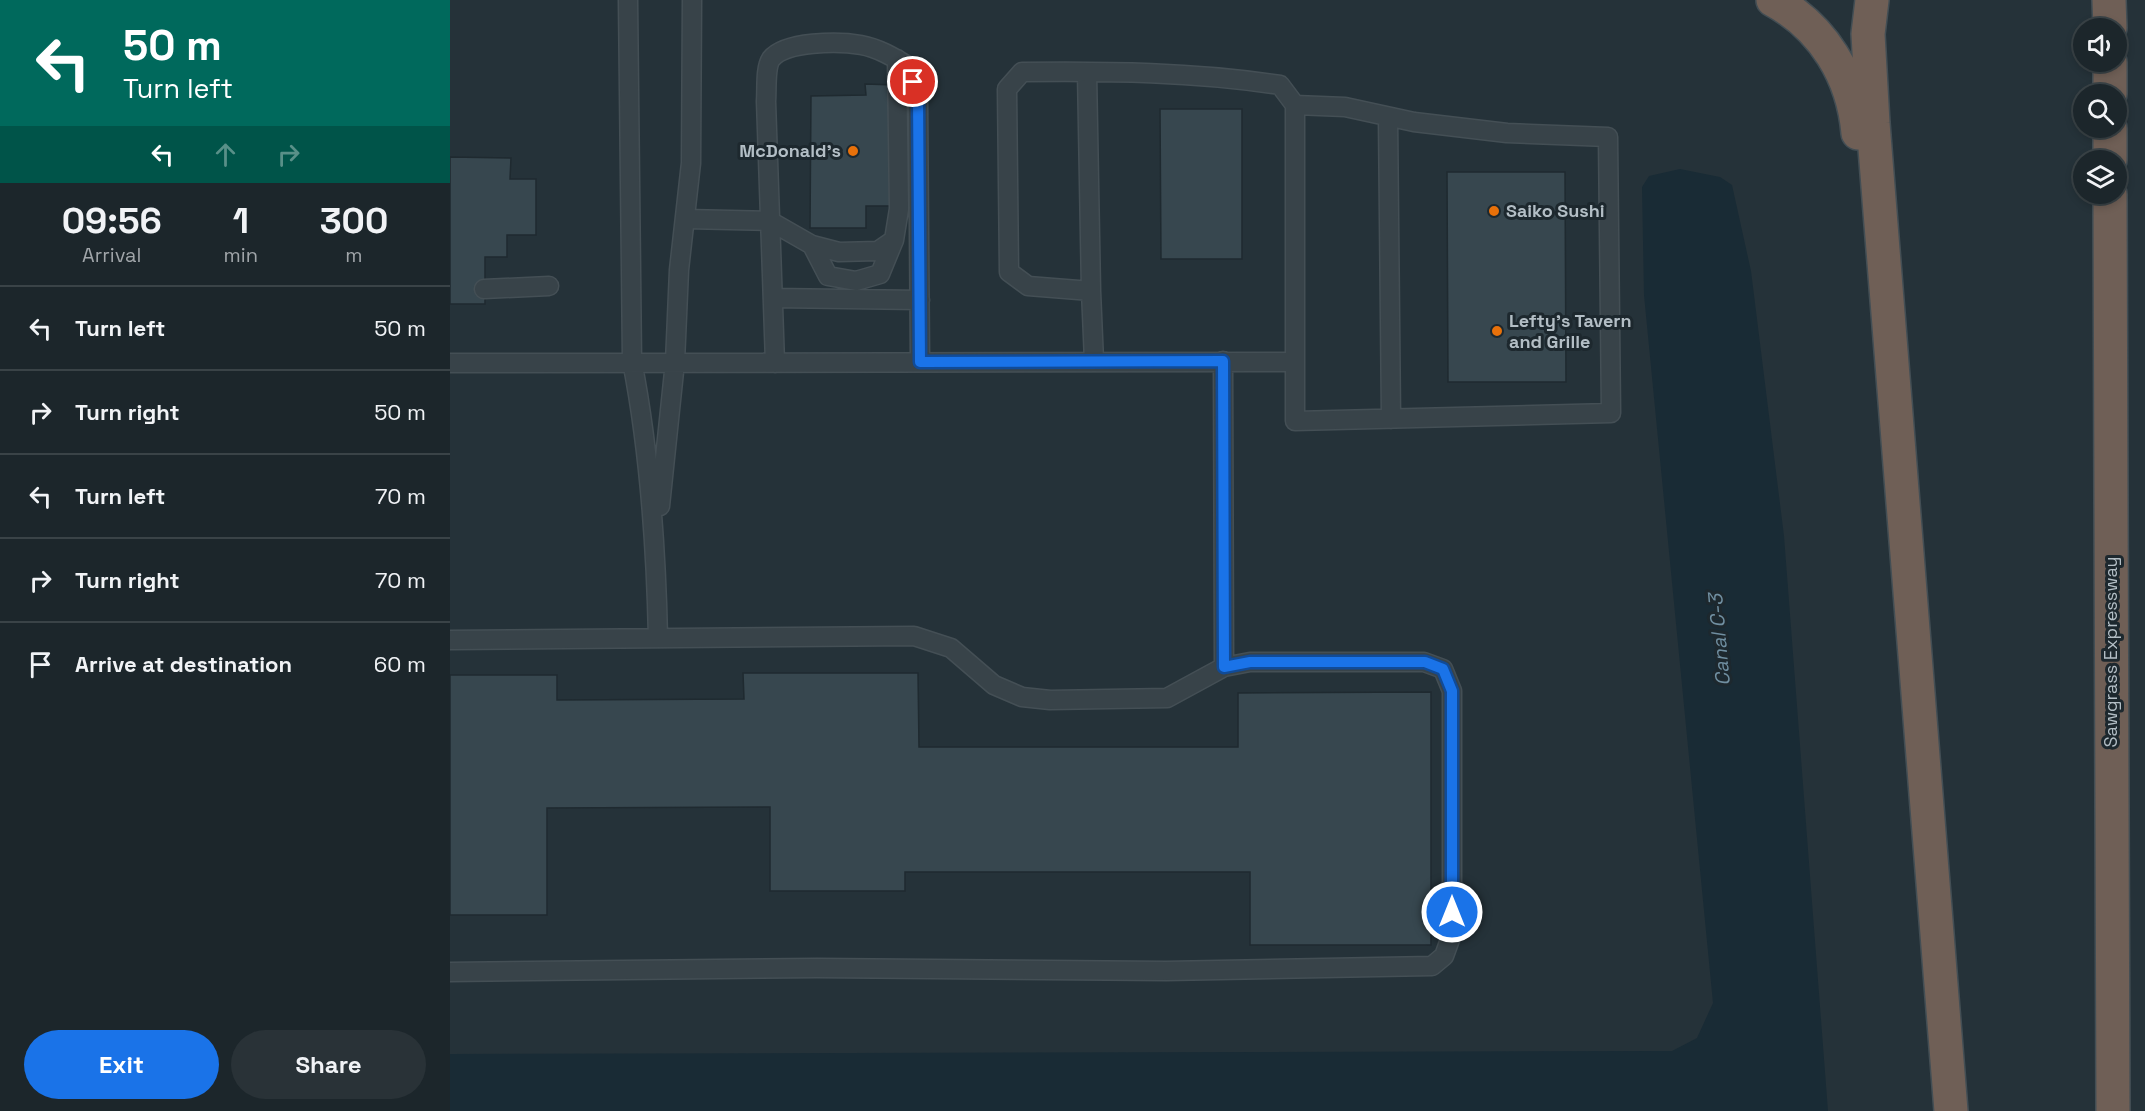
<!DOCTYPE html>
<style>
body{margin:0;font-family:"Space Grotesk",sans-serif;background:#293237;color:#f1f3f6;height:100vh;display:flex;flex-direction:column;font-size:22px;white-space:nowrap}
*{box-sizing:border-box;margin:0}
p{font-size:20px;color:#a0a5a9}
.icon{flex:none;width:33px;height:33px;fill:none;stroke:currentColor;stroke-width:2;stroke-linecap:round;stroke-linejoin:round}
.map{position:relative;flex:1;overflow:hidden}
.sheet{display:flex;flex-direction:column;background:#1c262b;width:450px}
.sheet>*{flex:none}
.hud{background:#00695c;color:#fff;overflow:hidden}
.fabs{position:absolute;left:1623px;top:18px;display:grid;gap:12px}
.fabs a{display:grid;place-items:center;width:54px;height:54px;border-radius:50%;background:#1c262b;box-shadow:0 3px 9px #0003,0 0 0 2px #3a4347;font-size:30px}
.pin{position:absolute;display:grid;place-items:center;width:51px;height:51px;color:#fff;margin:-26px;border:3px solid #fff;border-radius:50%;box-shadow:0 2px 6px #0007}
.me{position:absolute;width:66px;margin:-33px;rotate:0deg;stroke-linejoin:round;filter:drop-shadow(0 0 4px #0008)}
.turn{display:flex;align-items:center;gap:21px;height:126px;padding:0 24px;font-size:27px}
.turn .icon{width:78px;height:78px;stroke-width:2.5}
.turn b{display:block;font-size:42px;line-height:51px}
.lanes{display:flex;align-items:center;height:57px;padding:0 24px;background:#0003;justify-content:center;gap:30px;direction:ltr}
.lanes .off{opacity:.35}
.eta{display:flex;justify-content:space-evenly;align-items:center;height:102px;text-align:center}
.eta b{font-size:36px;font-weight:700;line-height:42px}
.primary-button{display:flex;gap:12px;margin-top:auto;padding:12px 24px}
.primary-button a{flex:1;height:69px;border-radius:36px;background:#1a73e8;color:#fff;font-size:24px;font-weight:700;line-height:69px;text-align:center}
.primary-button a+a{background:#293237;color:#f1f3f6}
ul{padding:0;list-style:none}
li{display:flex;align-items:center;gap:18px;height:84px;padding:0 24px;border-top:2px solid #3a4347}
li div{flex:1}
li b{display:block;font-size:22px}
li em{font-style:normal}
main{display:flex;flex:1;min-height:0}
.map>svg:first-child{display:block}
.water{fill:#192b35}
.building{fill:#37474f;stroke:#1f2a30;stroke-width:1.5}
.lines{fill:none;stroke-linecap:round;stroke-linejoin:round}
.service-casing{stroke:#444f55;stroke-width:21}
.motorway-casing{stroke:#434e54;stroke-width:36}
.service{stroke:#384349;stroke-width:18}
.motorway{stroke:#6f5f56;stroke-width:33}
.route-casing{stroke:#114b97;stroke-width:15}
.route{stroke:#1a73e8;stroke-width:10}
.food-dot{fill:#e8710a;stroke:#1d282e;stroke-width:2}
.labels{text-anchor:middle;stroke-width:6;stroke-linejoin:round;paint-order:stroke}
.poi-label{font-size:18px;font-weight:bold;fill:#b3bec5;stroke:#1d282e;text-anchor:start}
.street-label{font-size:18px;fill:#b3bec5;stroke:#1d282e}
.water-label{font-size:20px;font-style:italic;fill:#708fa1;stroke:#1d282e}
</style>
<main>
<section class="sheet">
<div class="hud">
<div class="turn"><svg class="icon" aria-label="left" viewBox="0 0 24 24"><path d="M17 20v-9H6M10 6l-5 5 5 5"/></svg><div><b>50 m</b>Turn left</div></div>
<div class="lanes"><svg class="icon" aria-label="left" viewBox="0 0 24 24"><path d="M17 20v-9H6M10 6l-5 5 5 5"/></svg><svg class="icon off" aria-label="ahead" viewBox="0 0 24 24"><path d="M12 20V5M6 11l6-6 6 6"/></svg><svg class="icon off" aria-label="right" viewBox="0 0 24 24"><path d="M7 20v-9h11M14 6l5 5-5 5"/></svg></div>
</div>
<div class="eta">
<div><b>09:56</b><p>Arrival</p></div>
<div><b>1</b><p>min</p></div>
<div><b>300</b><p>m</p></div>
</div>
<ul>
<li><svg class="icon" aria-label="left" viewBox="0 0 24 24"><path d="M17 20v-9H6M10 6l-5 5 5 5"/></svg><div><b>Turn left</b></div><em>50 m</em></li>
<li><svg class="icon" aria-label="right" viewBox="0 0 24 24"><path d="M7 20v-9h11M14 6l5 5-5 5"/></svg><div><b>Turn right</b></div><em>50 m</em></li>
<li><svg class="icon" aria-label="left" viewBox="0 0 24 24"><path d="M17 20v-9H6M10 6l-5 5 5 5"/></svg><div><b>Turn left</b></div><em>70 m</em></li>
<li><svg class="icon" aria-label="right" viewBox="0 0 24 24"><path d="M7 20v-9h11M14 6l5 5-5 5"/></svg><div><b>Turn right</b></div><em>70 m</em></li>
<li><svg class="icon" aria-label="arrive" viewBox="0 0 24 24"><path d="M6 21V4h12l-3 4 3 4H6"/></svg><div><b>Arrive at destination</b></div><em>60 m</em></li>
</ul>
<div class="primary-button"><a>Exit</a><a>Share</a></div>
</section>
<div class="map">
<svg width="1695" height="1111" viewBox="0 0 1695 1111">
<rect width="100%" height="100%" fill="#253239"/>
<path class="water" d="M 1230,169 L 1270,177 L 1282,185 L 1301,271 L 1334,536 L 1378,1111 L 0,1111 L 0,1054 L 1222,1051 L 1247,1038 L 1263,1003 L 1194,295 L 1192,187 L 1199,176 Z"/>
<path class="building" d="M 415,84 L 445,85 L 445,206 L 416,206 L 416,228 L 360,228 L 361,96 L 416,95 Z
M 710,109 L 792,109 L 792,259 L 711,259 Z
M 0,157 L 61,158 L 60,179 L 86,179 L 86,235 L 57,235 L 57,257 L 35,257 L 35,304 L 0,304 Z
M 997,172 L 1115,172 L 1116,382 L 998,382 Z
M 293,673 L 468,673 L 469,747 L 788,747 L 788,693 L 981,692 L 981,945 L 800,945 L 800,872 L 455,872 L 455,891 L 320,891 L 320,807 L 97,808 L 97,915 L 0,915 L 0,675 L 107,675 L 107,700 L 294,699 Z"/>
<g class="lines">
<g class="service-casing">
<path id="service" d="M 178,0 L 182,361 C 200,453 206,545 208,638
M 637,72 L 641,291
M 938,117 L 941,419
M 235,219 L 320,221 L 362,245 L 389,252 L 428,251 L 444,240 L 449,209 L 447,59
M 362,245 L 378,276 L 406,281 L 430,274 L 444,240
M 34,289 L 99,286
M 323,298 L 470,300
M 644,361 L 641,291 L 578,286 L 559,272 L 557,89 L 572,72 C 658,71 745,72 830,85 L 845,105
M 773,361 L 774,667
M 0,363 L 845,362 L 845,421 L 1161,413 L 1158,137 L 1057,133 L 964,122 L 895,107 L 845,105 L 845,362
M 325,363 L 316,101 C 317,90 315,68 321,59 C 335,41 389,41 411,45 C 428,48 443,57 458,66 L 468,98 L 470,362
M 210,506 L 225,362 L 229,270 L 241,163 L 242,0
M 0,640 L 464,636 L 501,648 L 544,685 L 572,697 L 600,700 L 717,698 L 774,667 L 800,662 L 974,662 L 993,669 L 1002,691 L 1002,934 L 994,956 L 982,966 L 716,971 L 367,968 L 0,972"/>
</g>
<g class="motorway-casing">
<path id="motorway" d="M 1323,0 C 1373,27 1403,76 1408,133
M 1422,0 L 1418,34 L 1423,123 L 1501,1111
M 1659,0 L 1660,28
M 1660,62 L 1660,94
M 1660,128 L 1660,160
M 1660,194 L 1663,1111"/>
</g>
<use href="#service" class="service"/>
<use href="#motorway" class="motorway"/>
</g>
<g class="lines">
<g class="route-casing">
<path id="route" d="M 463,82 L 468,98 L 470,362 L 773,361 L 774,667 L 800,662 L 975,662 L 993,669 L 1002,691 L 1002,912"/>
</g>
<use href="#route" class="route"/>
</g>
<g class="food-dot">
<circle cx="403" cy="151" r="6"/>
<circle cx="1044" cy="211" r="6"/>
<circle cx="1047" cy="331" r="6"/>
</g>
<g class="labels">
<g class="poi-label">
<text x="391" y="157" text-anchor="end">McDonald's</text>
<text x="1056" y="217">Saiko Sushi</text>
<text x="1059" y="327">Lefty's Tavern<tspan x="1059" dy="21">and Grille</tspan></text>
</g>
<g class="street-label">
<text transform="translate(1661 652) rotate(-90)" y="6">Sawgrass Expressway</text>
</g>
<g class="water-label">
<text transform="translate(1269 640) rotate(-95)" y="7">Canal C-3</text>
</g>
</g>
</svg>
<div class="fabs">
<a><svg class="icon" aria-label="sound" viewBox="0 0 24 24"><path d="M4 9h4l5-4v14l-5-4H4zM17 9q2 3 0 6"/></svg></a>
<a><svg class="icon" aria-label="search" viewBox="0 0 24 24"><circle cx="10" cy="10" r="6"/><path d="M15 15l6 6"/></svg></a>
<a><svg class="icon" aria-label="layers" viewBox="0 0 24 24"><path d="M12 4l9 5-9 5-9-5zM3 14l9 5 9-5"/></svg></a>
</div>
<div class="pin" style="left:463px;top:82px;background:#d93025"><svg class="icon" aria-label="arrive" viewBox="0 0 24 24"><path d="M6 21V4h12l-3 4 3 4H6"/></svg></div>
<svg class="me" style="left:1002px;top:912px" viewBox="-20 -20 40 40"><circle r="17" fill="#1a73e8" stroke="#fff" stroke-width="3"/><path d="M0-11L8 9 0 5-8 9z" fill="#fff"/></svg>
</div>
</main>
